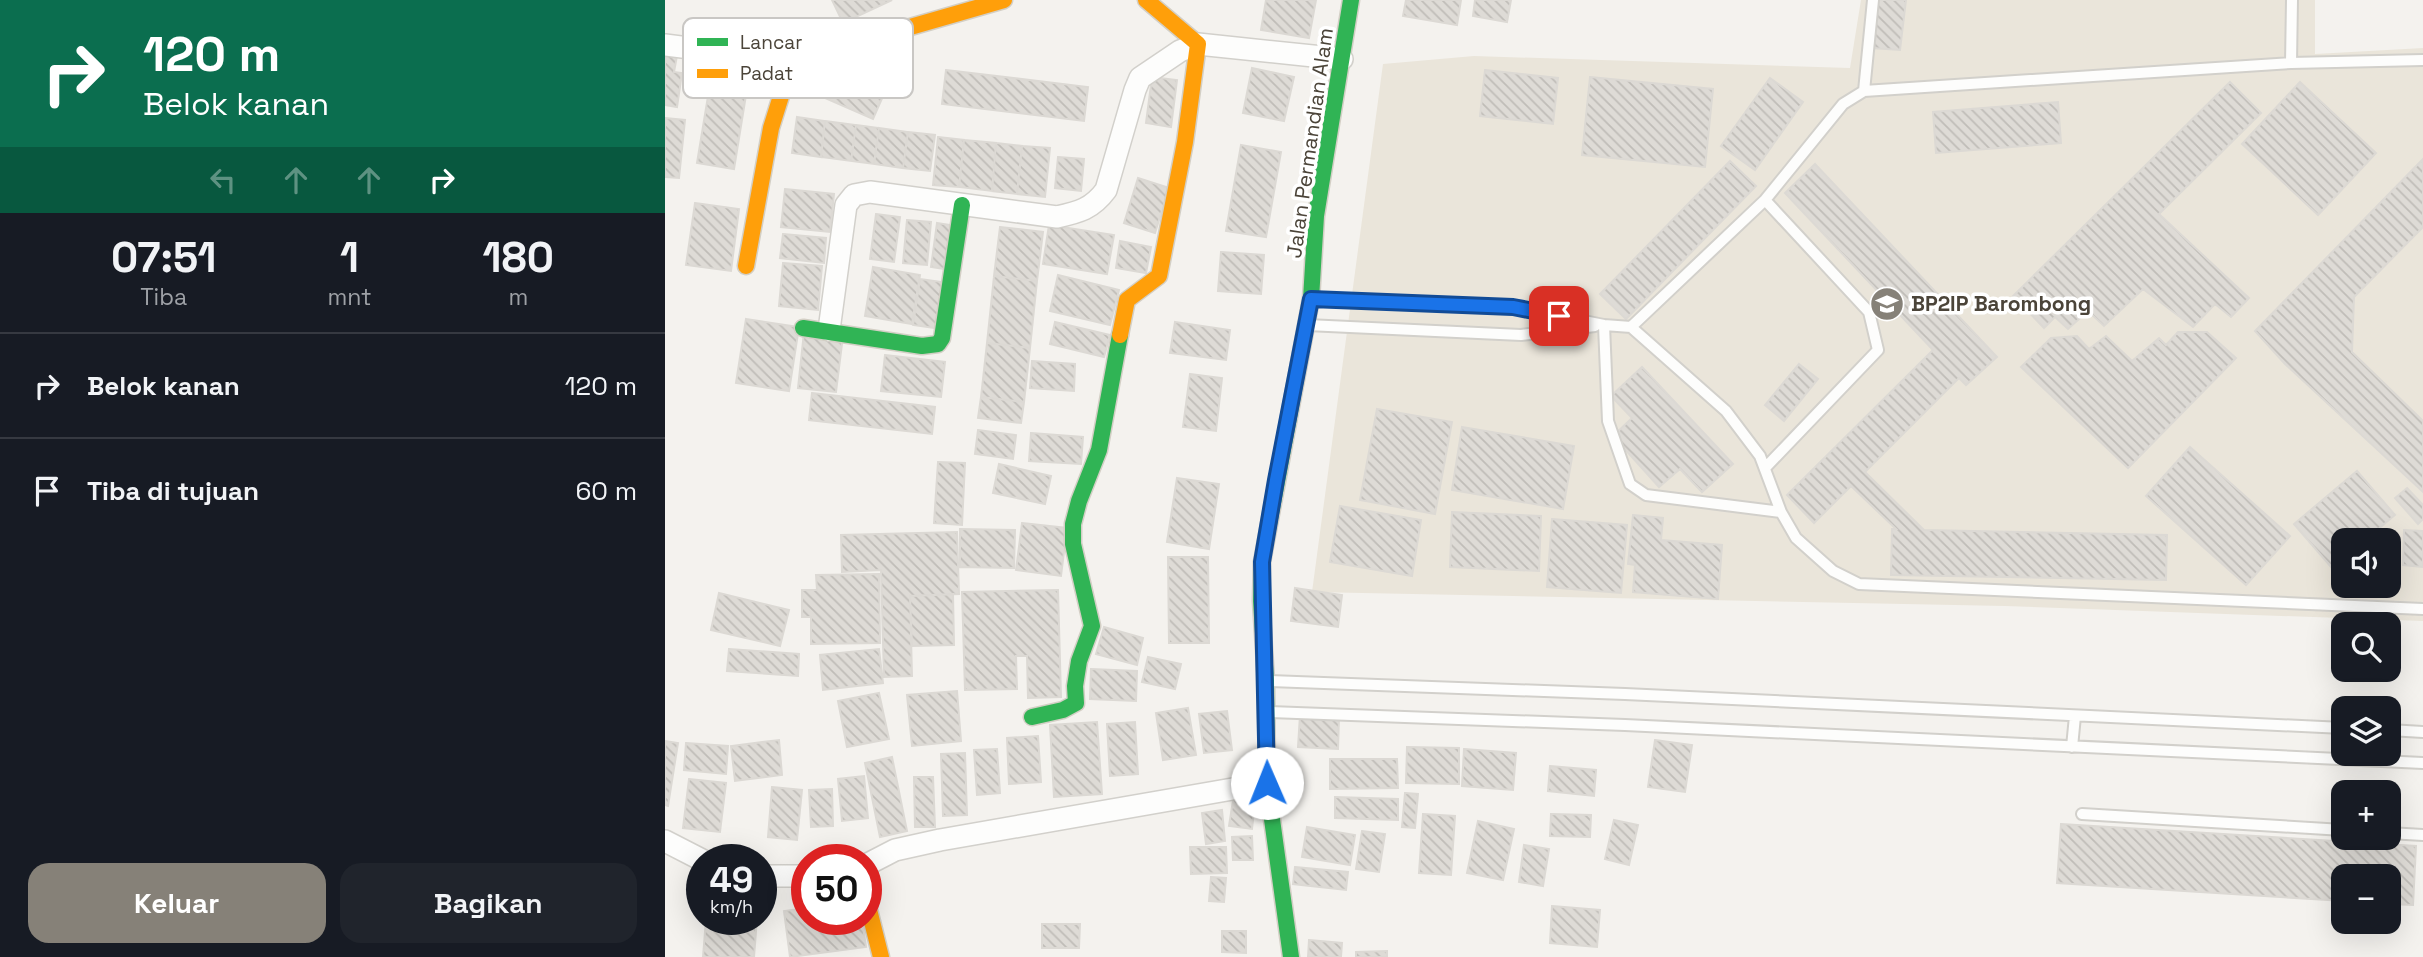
<!DOCTYPE html>
<html lang="id">
<meta charset="utf-8">
<style>
body{margin:0;font-family:"Space Grotesk",sans-serif;background:#20242c;color:#f1f3f6;height:100vh;display:flex;flex-direction:column;font-size:26px;white-space:nowrap}
*{box-sizing:border-box;margin:0}
p{font-size:23px;color:#9ea1a6}
.icon{flex:none;width:38px;height:38px;fill:none;stroke:currentColor;stroke-width:2;stroke-linecap:round;stroke-linejoin:round}
.map{position:relative;flex:1;overflow:hidden}
.side{display:flex;flex-direction:column;background:#171b24;width:665px}
.side>*{flex:none}
.banner{background:#0b6e4f;color:#fff;overflow:hidden}
.controls{position:absolute;left:1666px;top:528px;display:grid;gap:14px}
.controls a{display:grid;place-items:center;width:70px;height:70px;border-radius:14px;background:#171b24;box-shadow:0 7px 28px #0002;font-size:35px}
.speed{position:absolute;left:21px;top:844px;display:flex;gap:14px;font-size:35px;font-weight:700;text-align:center}
.speed>*{display:grid;place-content:center;width:91px;height:91px;border-radius:50%;background:#171b24;box-shadow:0 7px 28px #0002;line-height:1}
.speed small{font-size:18px;font-weight:400}
.speed .limit{border:10px solid #d22;background:#fff;color:#111}
.pin{position:absolute;display:grid;place-items:center;width:60px;height:60px;color:#fff;margin:-30px;border-radius:14px;box-shadow:0 4px 10px #0006}
.me{position:absolute;width:77px;margin:-38px;rotate:359deg;stroke-linejoin:round;filter:drop-shadow(0 0 5px #0008)}
.turn{display:flex;align-items:center;gap:24px;height:147px;padding:0 28px;font-size:32px}
.turn .icon{width:91px;height:91px;stroke-width:2.5}
.turn b{display:block;font-size:49px;line-height:60px}
.lanes{display:flex;align-items:center;height:66px;padding:0 28px;background:#0003;justify-content:center;gap:35px;direction:ltr}
.lanes .off{opacity:.35}
.eta{display:flex;justify-content:space-evenly;align-items:center;height:119px;text-align:center}
.eta b{font-size:42px;font-weight:700;line-height:49px}
.button{display:flex;gap:14px;margin-top:auto;padding:14px 28px}
.button a{flex:1;height:80px;border-radius:21px;background:#868178;color:#fff;font-size:28px;font-weight:700;line-height:80px;text-align:center}
.button a+a{background:#20242c;color:#f1f3f6}
ul{padding:0;list-style:none}
li{display:flex;align-items:center;gap:21px;height:105px;padding:0 28px;border-top:2px solid #363941}
li div{flex:1}
li b{display:block;font-size:26px}
li em{font-style:normal}
main{display:flex;flex:1;min-height:0}
.map>svg:first-child{display:block}
.education{fill:#eae5da;fill-rule:evenodd}
.building{fill:url(#building-back-hatch);stroke:#dcd9d4;stroke-width:2}
.lines{fill:none;stroke-linecap:round;stroke-linejoin:round}
.lane-casing{stroke:#d2d0cb;stroke-width:14}
.street-casing{stroke:#d2d0cb;stroke-width:24}
.fast-casing{stroke:#d3cfc5;stroke-width:19}
.slow-casing{stroke:#d3cfc5;stroke-width:19}
.lane{stroke:#fdfdfc;stroke-width:10}
.street{stroke:#fdfdfc;stroke-width:21}
.fast{stroke:#30b455;stroke-width:16}
.slow{stroke:#ff9f0a;stroke-width:16}
.route-casing{stroke:#114b97;stroke-width:18}
.route{stroke:#1a73e8;stroke-width:12}
.labels{text-anchor:middle;stroke-width:7;stroke-linejoin:round;paint-order:stroke}
.street-label{font-size:21px;fill:#4b4439;stroke:#fff}
.poi-label{font-size:21px;font-weight:bold;fill:#4b4439;stroke:#fff;text-anchor:start}
.key{fill:#fff;stroke:#c9c7c4;stroke-width:2}
.key-label{font-size:19px;fill:#4b4439}
</style>
<main>
<section class="side">
<div class="banner">
<div class="turn"><svg class="icon" aria-label="right" viewBox="0 0 24 24"><path d="M7 20v-9h11M14 6l5 5-5 5"/></svg><div><b>120 m</b>Belok kanan</div></div>
<div class="lanes"><svg class="icon off" aria-label="left" viewBox="0 0 24 24"><path d="M17 20v-9H6M10 6l-5 5 5 5"/></svg><svg class="icon off" aria-label="ahead" viewBox="0 0 24 24"><path d="M12 20V5M6 11l6-6 6 6"/></svg><svg class="icon off" aria-label="ahead" viewBox="0 0 24 24"><path d="M12 20V5M6 11l6-6 6 6"/></svg><svg class="icon" aria-label="right" viewBox="0 0 24 24"><path d="M7 20v-9h11M14 6l5 5-5 5"/></svg></div>
</div>
<div class="eta">
<div><b>07:51</b><p>Tiba</p></div>
<div><b>1</b><p>mnt</p></div>
<div><b>180</b><p>m</p></div>
</div>
<ul>
<li><svg class="icon" aria-label="right" viewBox="0 0 24 24"><path d="M7 20v-9h11M14 6l5 5-5 5"/></svg><div><b>Belok kanan</b></div><em>120 m</em></li>
<li><svg class="icon" aria-label="arrive" viewBox="0 0 24 24"><path d="M6 21V4h12l-3 4 3 4H6"/></svg><div><b>Tiba di tujuan</b></div><em>60 m</em></li>
</ul>
<div class="button"><a>Keluar</a><a>Bagikan</a></div>
</section>
<div class="map">
<svg width="1758" height="957" viewBox="0 0 1758 957">
<defs>
<pattern id="building-back-hatch" width="6" height="6" patternUnits="userSpaceOnUse" patternTransform="scale(1.75)"><rect width="6" height="6" fill="#dedbd6"/><path d="M-1 5l2 2M0 0l6 6M5-1l2 2" fill="none" stroke="#c0bdb8"/></pattern>
</defs>
<rect width="100%" height="100%" fill="#f4f2ee"/>
<path class="education" d="M 1196,0 L 1650,0 L 1650,54 L 1758,48 L 1758,621 L 1340,606 L 647,592 L 718,64 L 809,56 L 1185,68 ZM 1678,541 L 1724,541 L 1724,586 L 1678,586 Z"/>
<path class="building" d="M 167,0 L 227,0 L 178,23 Z
M 601,0 L 651,0 L 644,38 L 596,30 Z
M 741,0 L 796,0 L 792,25 L 738,16 Z
M 810,0 L 846,0 L 842,22 L 808,16 Z
M 1213,0 L 1241,0 L 1235,50 L 1207,48 Z
M 0,48 L 13,50 L 9,72 L 17,73 L 12,107 L 0,105 Z
M 178,57 L 226,78 L 208,119 L 160,98 Z
M 587,68 L 629,77 L 619,121 L 578,113 Z
M 281,70 L 423,87 L 419,121 L 277,104 Z
M 820,70 L 893,78 L 888,124 L 815,116 Z
M 487,77 L 512,80 L 506,127 L 481,123 Z
M 925,77 L 1048,89 L 1040,167 L 917,155 Z
M 1105,78 L 1138,102 L 1090,170 L 1056,146 Z
M 1565,82 L 1596,113 L 1494,214 L 1584,298 L 1566,317 L 1550,304 L 1528,327 L 1478,289 L 1439,326 L 1423,311 L 1403,329 L 1390,317 L 1379,328 L 1348,296 Z
M 1635,82 L 1711,153 L 1653,215 L 1577,144 Z
M 44,90 L 81,95 L 69,169 L 32,163 Z
M 1393,102 L 1396,143 L 1271,153 L 1268,112 Z
M 132,117 L 160,121 L 156,157 L 127,153 Z
M 0,118 L 20,120 L 14,178 L 0,177 Z
M 160,121 L 191,125 L 186,161 L 156,157 Z
M 191,125 L 214,128 L 209,164 L 186,161 Z
M 214,128 L 243,132 L 238,168 L 209,164 Z
M 243,132 L 270,135 L 265,171 L 238,168 Z
M 273,137 L 299,140 L 294,187 L 268,185 Z
M 299,140 L 331,143 L 327,191 L 294,187 Z
M 331,143 L 357,146 L 352,194 L 327,191 Z
M 576,145 L 616,152 L 601,237 L 561,231 Z
M 357,146 L 385,148 L 380,197 L 352,194 Z
M 393,157 L 419,159 L 416,191 L 390,188 Z
M 1758,159 L 1758,227 L 1689,297 L 1687,352 L 1758,421 L 1758,492 L 1620,364 L 1590,331 Z
M 1065,161 L 1091,186 L 961,319 L 935,294 Z
M 1150,164 L 1332,357 L 1301,385 L 1294,378 L 1200,472 L 1259,530 L 1502,535 L 1501,580 L 1226,575 L 1227,529 L 1231,529 L 1186,486 L 1149,523 L 1122,495 L 1268,350 L 1120,193 Z
M 473,178 L 504,188 L 490,233 L 459,223 Z
M 120,189 L 169,194 L 165,232 L 116,227 Z
M 30,203 L 74,209 L 66,271 L 21,265 Z
M 211,214 L 235,217 L 229,262 L 205,259 Z
M 242,220 L 266,222 L 262,265 L 238,263 Z
M 272,223 L 292,226 L 286,270 L 266,267 Z
M 384,225 L 449,235 L 442,274 L 378,264 Z
M 335,227 L 378,232 L 372,281 L 329,276 Z
M 118,234 L 161,238 L 159,263 L 115,258 Z
M 455,241 L 486,247 L 481,273 L 451,268 Z
M 556,252 L 599,255 L 596,294 L 553,291 Z
M 118,263 L 157,266 L 153,310 L 114,306 Z
M 208,267 L 255,275 L 247,324 L 200,316 Z
M 393,275 L 454,290 L 445,325 L 385,311 Z
M 329,276 L 372,281 L 365,348 L 322,343 Z
M 255,279 L 284,283 L 277,329 L 248,325 Z
M 81,319 L 134,327 L 124,391 L 71,383 Z
M 390,322 L 445,335 L 439,357 L 385,344 Z
M 510,322 L 565,330 L 561,360 L 505,353 Z
M 139,332 L 178,336 L 171,392 L 133,388 Z
M 1513,332 L 1542,332 L 1571,358 L 1463,468 L 1356,367 L 1386,338 L 1412,336 L 1424,349 L 1441,336 L 1467,361 L 1494,338 L 1501,345 Z
M 322,343 L 365,348 L 359,402 L 316,397 Z
M 220,355 L 280,362 L 276,397 L 216,391 Z
M 367,361 L 410,364 L 409,391 L 365,388 Z
M 1134,364 L 1153,379 L 1119,421 L 1100,405 Z
M 977,367 L 1068,464 L 1037,492 L 1015,469 L 994,487 L 948,436 L 967,418 L 946,396 Z
M 525,374 L 557,378 L 551,431 L 518,427 Z
M 147,393 L 270,407 L 267,434 L 144,420 Z
M 316,397 L 359,402 L 356,423 L 313,418 Z
M 712,409 L 787,422 L 770,514 L 695,500 Z
M 797,427 L 909,446 L 898,509 L 787,490 Z
M 313,430 L 351,435 L 348,459 L 310,454 Z
M 366,433 L 418,437 L 416,464 L 364,461 Z
M 1525,447 L 1625,536 L 1581,585 L 1481,496 Z
M 273,462 L 300,463 L 297,525 L 269,523 Z
M 334,464 L 386,476 L 380,504 L 328,493 Z
M 1692,471 L 1730,515 L 1699,541 L 1678,541 L 1678,559 L 1667,568 L 1629,524 Z
M 512,478 L 554,484 L 544,549 L 502,542 Z
M 1742,488 L 1758,505 L 1758,519 L 1753,524 L 1730,498 Z
M 675,506 L 756,520 L 747,576 L 665,562 Z
M 787,512 L 876,516 L 874,571 L 785,567 Z
M 968,515 L 998,518 L 996,540 L 1057,545 L 1053,599 L 968,592 L 970,565 L 963,564 Z
M 887,519 L 962,525 L 956,593 L 882,587 Z
M 357,523 L 402,528 L 396,576 L 351,570 Z
M 295,529 L 350,530 L 349,568 L 295,567 Z
M 1739,530 L 1758,531 L 1758,567 L 1738,565 Z
M 292,532 L 294,594 L 245,596 L 247,676 L 219,677 L 216,570 L 177,572 L 176,535 Z
M 503,557 L 543,557 L 544,643 L 504,643 Z
M 214,574 L 215,643 L 146,644 L 146,617 L 137,617 L 137,590 L 152,590 L 151,575 Z
M 630,588 L 677,595 L 673,627 L 626,621 Z
M 393,590 L 396,697 L 363,698 L 362,656 L 351,656 L 352,689 L 300,690 L 297,592 Z
M 54,593 L 124,610 L 115,646 L 46,630 Z
M 288,594 L 289,645 L 247,646 L 245,596 Z
M 439,627 L 478,638 L 472,665 L 431,654 Z
M 64,649 L 134,654 L 133,676 L 62,671 Z
M 214,649 L 218,683 L 158,690 L 155,655 Z
M 483,657 L 516,664 L 510,689 L 477,682 Z
M 426,669 L 472,671 L 471,701 L 425,699 Z
M 292,691 L 296,741 L 247,746 L 242,695 Z
M 214,693 L 224,739 L 182,747 L 173,701 Z
M 523,708 L 531,755 L 498,760 L 491,713 Z
M 562,711 L 567,750 L 539,753 L 534,714 Z
M 635,715 L 674,718 L 673,749 L 633,747 Z
M 432,722 L 437,794 L 389,797 L 385,725 Z
M 470,722 L 473,774 L 445,776 L 442,724 Z
M 373,736 L 376,782 L 344,784 L 342,738 Z
M 114,740 L 117,775 L 70,781 L 66,746 Z
M 990,740 L 1027,745 L 1020,792 L 983,787 Z
M 0,741 L 13,743 L 3,806 L 0,805 Z
M 21,743 L 63,746 L 61,774 L 19,770 Z
M 742,747 L 794,748 L 794,784 L 741,783 Z
M 332,749 L 335,793 L 312,795 L 309,750 Z
M 799,749 L 851,753 L 848,790 L 797,786 Z
M 300,753 L 302,815 L 278,816 L 276,754 Z
M 227,757 L 242,831 L 215,837 L 200,763 Z
M 665,759 L 732,759 L 733,788 L 665,789 Z
M 885,766 L 931,770 L 929,796 L 883,791 Z
M 199,776 L 203,818 L 177,821 L 173,779 Z
M 249,777 L 268,777 L 270,827 L 250,827 Z
M 24,779 L 61,783 L 55,832 L 18,828 Z
M 107,787 L 137,790 L 132,840 L 103,837 Z
M 167,789 L 168,826 L 146,827 L 144,790 Z
M 740,793 L 753,794 L 750,828 L 737,827 Z
M 670,797 L 733,799 L 733,820 L 670,818 Z
M 568,800 L 590,803 L 587,829 L 564,826 Z
M 557,810 L 560,841 L 541,844 L 537,813 Z
M 758,814 L 790,816 L 786,875 L 754,873 Z
M 886,814 L 926,815 L 925,837 L 885,836 Z
M 949,820 L 973,825 L 964,865 L 940,859 Z
M 813,821 L 849,829 L 838,880 L 802,873 Z
M 1396,824 L 1751,846 L 1748,905 L 1724,904 L 1724,877 L 1678,877 L 1678,901 L 1392,883 Z
M 642,827 L 690,835 L 685,865 L 637,857 Z
M 697,831 L 720,834 L 714,872 L 691,869 Z
M 587,836 L 588,860 L 568,860 L 567,837 Z
M 859,845 L 884,849 L 878,886 L 854,882 Z
M 525,847 L 561,847 L 562,873 L 526,874 Z
M 630,867 L 683,872 L 681,890 L 628,884 Z
M 546,877 L 561,878 L 559,902 L 544,901 Z
M 887,906 L 935,910 L 932,947 L 885,943 Z
M 142,908 L 142,919 L 197,919 L 201,947 L 125,957 L 119,911 Z
M 41,919 L 92,919 L 89,957 L 38,957 Z
M 377,924 L 415,924 L 414,948 L 377,948 Z
M 557,931 L 581,931 L 581,953 L 557,952 Z
M 644,940 L 677,943 L 676,957 L 643,957 Z
M 722,951 L 722,957 L 691,957 L 691,952 Z"/>
<g class="lines">
<g class="lane-casing">
<path id="lane" d="M 1208,0 L 1199,91 L 1626,63 L 1758,60
M 1626,63 L 1627,0
M 649,299 L 848,307 L 939,325 L 966,327 L 1100,200 L 1178,104 L 1199,91
M 642,325 L 856,335 L 930,326
M 939,325 L 943,421 L 965,484 L 981,495 L 1116,512
M 966,327 L 1061,411 L 1095,456 L 1116,512 L 1131,538 L 1168,571 L 1194,584 L 1758,609
M 1100,468 L 1213,350 L 1204,312 L 1100,200
M 604,681 L 960,694 L 1678,728
M 603,712 L 960,725 L 1758,763
M 1724,730 L 1758,732
M 1407,747 L 1410,716
M 1417,814 L 1678,830
M 1724,833 L 1758,835"/>
</g>
<g class="street-casing">
<path id="street" d="M 0,45 L 127,61
M 164,330 L 181,205 L 189,195 L 205,192 L 392,217 C 414,212 427,209 441,190 L 470,90 L 475,78 L 515,51 L 533,44 L 677,59
M 0,841 L 37,860
M 201,865 L 230,850 L 275,840 L 602,783
M 96,876 L 142,876"/>
</g>
<g class="fast-casing">
<path id="fast" d="M 138,328 L 257,346 L 273,344 L 277,338 L 297,205
M 367,717 L 398,710 L 411,703 L 410,686 L 414,661 L 427,626 L 408,544 L 408,524 L 414,501 L 434,450 L 455,335
M 626,957 L 602,783 L 601,681 L 596,601 L 597,562 L 646,299 L 651,216 L 686,0"/>
</g>
<g class="slow-casing">
<path id="slow" d="M 81,266 L 106,128 L 127,61 L 339,0
M 455,335 L 462,300 L 494,276 L 520,142 L 533,44 L 481,0
M 201,898 L 216,957"/>
</g>
<use href="#lane" class="lane"/>
<use href="#street" class="street"/>
<use href="#fast" class="fast"/>
<use href="#slow" class="slow"/>
</g>
<g class="lines">
<g class="route-casing">
<path id="route" d="M 602,783 L 597,562 L 611,480 L 646,299 L 848,307 L 894,316"/>
</g>
<use href="#route" class="route"/>
</g>
<defs>
<g id="university-disc" transform="scale(1.75)"><circle r="9.5" fill="#868178" stroke="#fff"/><path d="M0-5L7-2L0 1L-7-2ZM-4 1L0 2.5L4 1V4Q0 6-4 4Z" fill="#fff"/></g>
</defs>
<g fill-rule="evenodd">
<use href="#university-disc" x="1222" y="304"/>
</g>
<g class="labels">
<g class="street-label">
<text transform="translate(645 143) rotate(-82)" y="7">Jalan Permandian Alam</text>
</g>
<g class="poi-label">
<text x="1246" y="311">BP2IP Barombong</text>
</g>
</g>
<rect x="18" y="18" width="230" height="80" rx="10" class="key"/>
<rect x="32" y="38" width="31" height="8" fill="#30b455"/>
<rect x="32" y="69" width="31" height="9" fill="#ff9f0a"/>
<g class="key-label">
<text x="75" y="49">Lancar</text>
<text x="75" y="80">Padat</text>
</g>
</svg>
<div class="controls">
<a><svg class="icon" aria-label="sound" viewBox="0 0 24 24"><path d="M4 9h4l5-4v14l-5-4H4zM17 9q2 3 0 6"/></svg></a>
<a><svg class="icon" aria-label="search" viewBox="0 0 24 24"><circle cx="10" cy="10" r="6"/><path d="M15 15l6 6"/></svg></a>
<a><svg class="icon" aria-label="layers" viewBox="0 0 24 24"><path d="M12 4l9 5-9 5-9-5zM3 14l9 5 9-5"/></svg></a>
<a>+</a>
<a>−</a>
</div>
<div class="speed"><div>49<small>km/h</small></div><div class="limit">50</div></div>
<div class="pin" style="left:894px;top:316px;background:#d93025"><svg class="icon" aria-label="arrive" viewBox="0 0 24 24"><path d="M6 21V4h12l-3 4 3 4H6"/></svg></div>
<svg class="me" style="left:602px;top:783px" viewBox="-20 -20 40 40"><circle r="19" fill="#fff"/><path d="M0-13L10 11 0 6-10 11z" fill="#1a73e8"/></svg>
</div>
</main>
